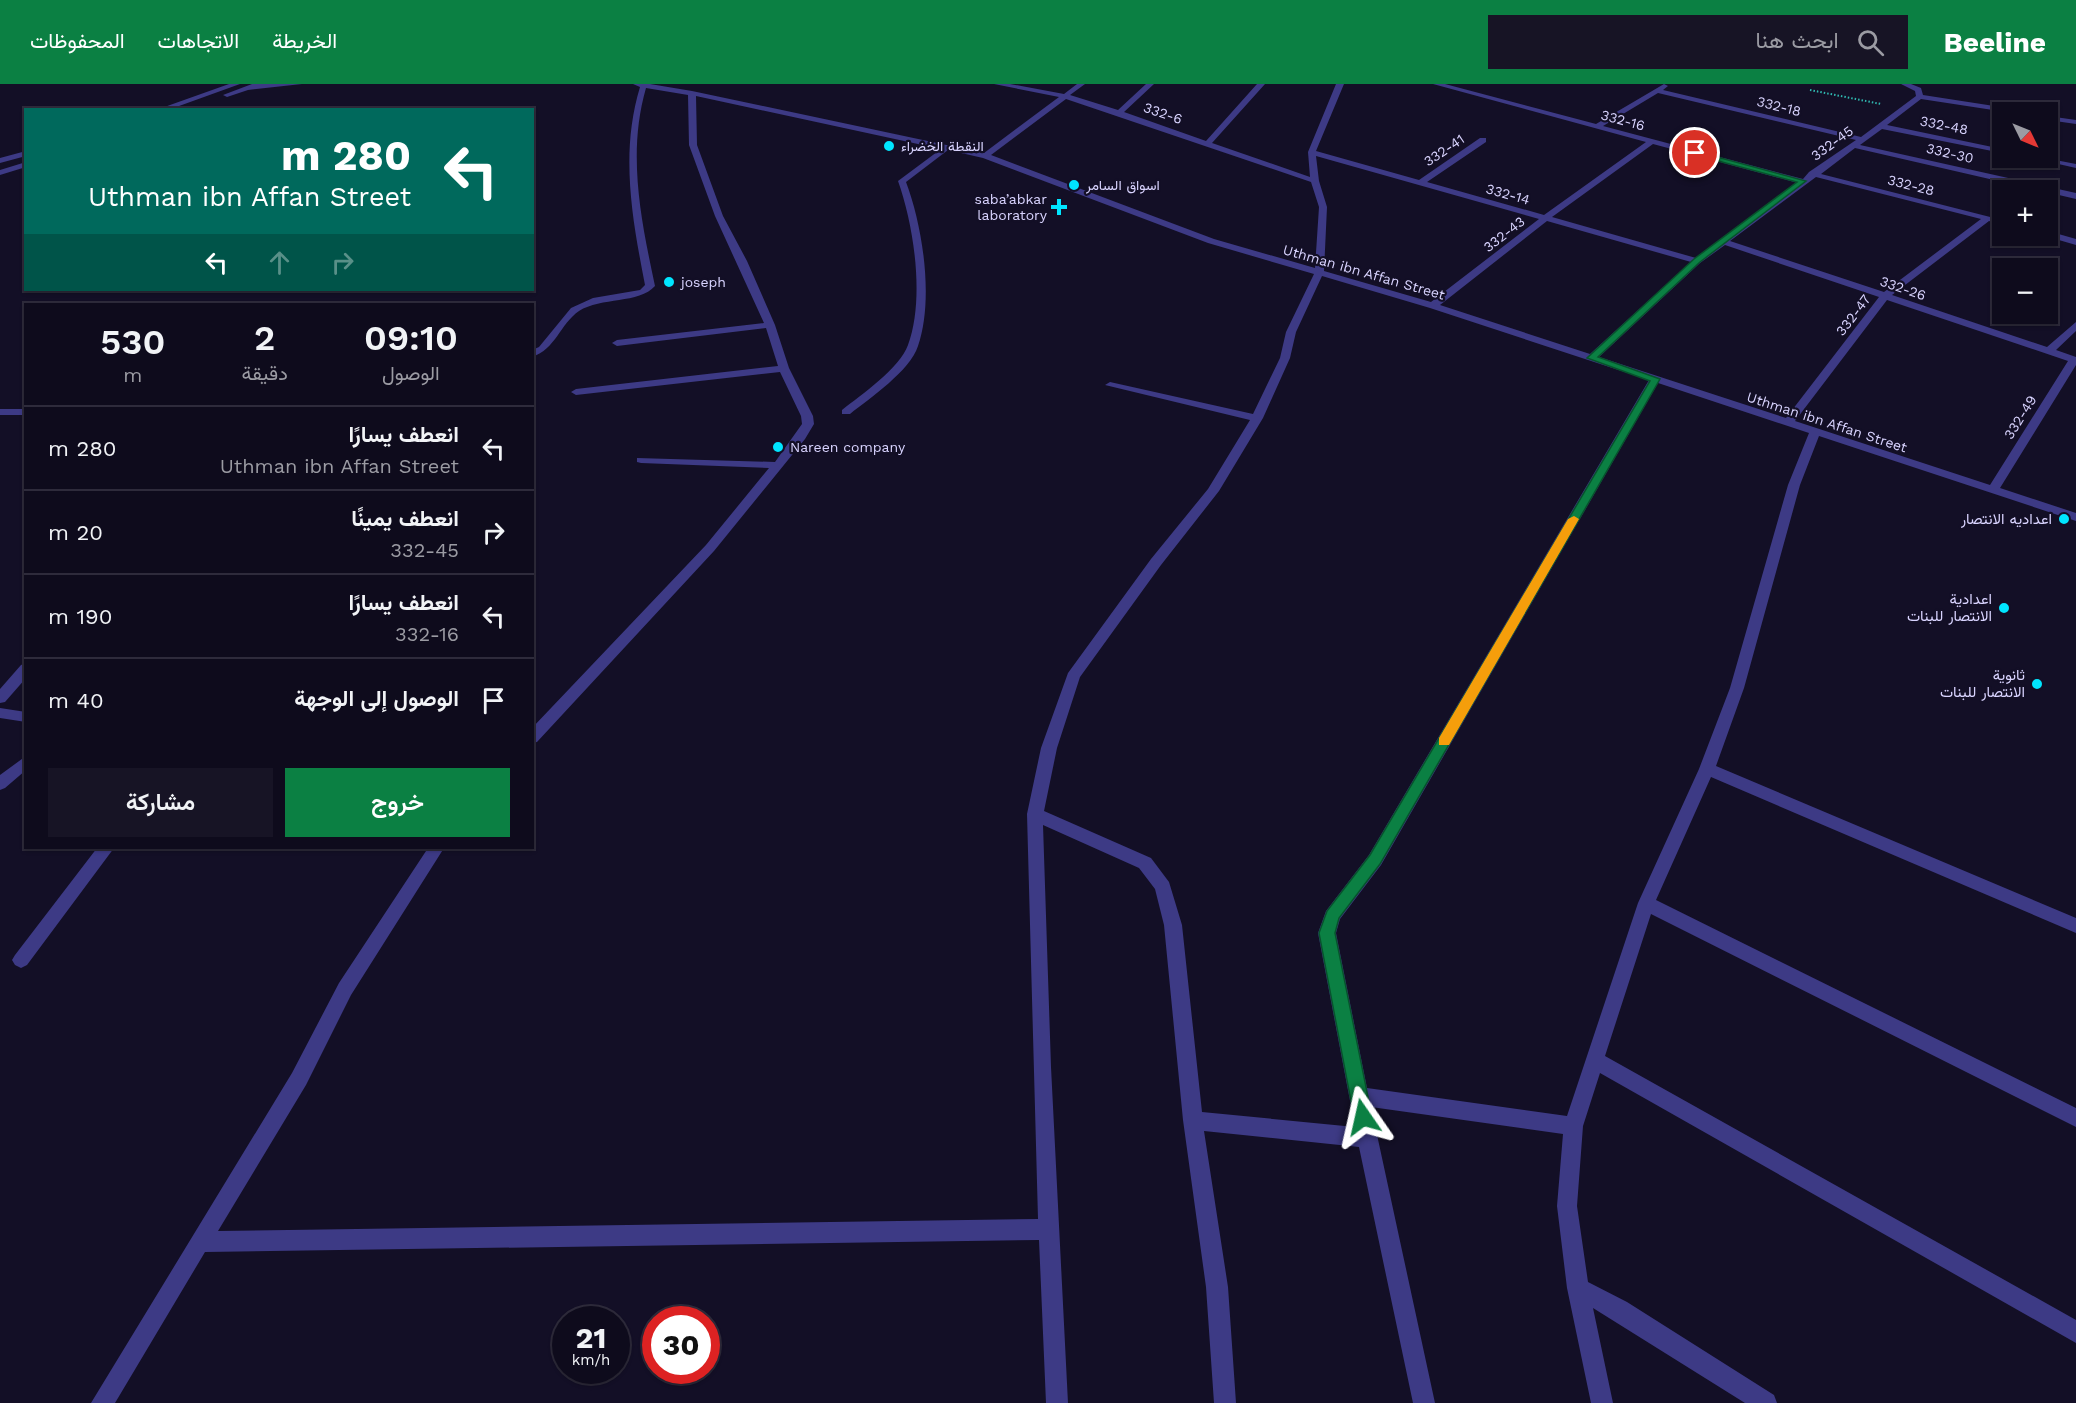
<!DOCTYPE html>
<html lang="ar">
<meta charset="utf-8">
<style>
body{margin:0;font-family:"Work Sans",Vazirmatn,sans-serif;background:#171425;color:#f1f3f6;direction:rtl;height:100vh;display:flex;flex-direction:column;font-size:22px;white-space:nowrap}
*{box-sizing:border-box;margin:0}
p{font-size:20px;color:#9b9ba3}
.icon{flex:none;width:33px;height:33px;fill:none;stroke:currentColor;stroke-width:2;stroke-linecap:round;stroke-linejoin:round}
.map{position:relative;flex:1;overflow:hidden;direction:ltr}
.details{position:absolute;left:24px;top:219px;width:510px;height:546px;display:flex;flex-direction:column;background:#0e0b1c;border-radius:0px;box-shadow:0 2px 4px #0004,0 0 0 2px #2e2b3b;direction:rtl}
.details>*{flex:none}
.hud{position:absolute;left:24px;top:24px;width:510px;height:183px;border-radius:0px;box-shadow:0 2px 4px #0004,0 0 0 2px #2e2b3b;direction:rtl;background:#00695c;color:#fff;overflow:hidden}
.needle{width:39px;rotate:133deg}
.tools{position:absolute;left:1992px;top:18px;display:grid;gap:12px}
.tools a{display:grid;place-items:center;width:66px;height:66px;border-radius:0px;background:#0e0b1c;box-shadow:0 2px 4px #0004,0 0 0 2px #2e2b3b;font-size:30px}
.speed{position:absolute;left:552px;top:1222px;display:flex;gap:12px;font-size:30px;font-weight:700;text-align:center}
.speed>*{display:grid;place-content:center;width:78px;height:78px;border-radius:50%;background:#0e0b1c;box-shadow:0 2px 4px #0004,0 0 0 2px #2e2b3b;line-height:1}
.speed small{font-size:15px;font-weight:400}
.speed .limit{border:9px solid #d22;background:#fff;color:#111}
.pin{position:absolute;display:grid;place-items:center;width:51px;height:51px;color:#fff;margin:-26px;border:3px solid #fff;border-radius:50%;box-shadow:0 2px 6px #0007}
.me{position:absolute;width:66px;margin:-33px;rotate:349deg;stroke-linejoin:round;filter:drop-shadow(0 0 4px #0008)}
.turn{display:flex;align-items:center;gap:21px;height:126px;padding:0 24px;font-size:27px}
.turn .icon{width:78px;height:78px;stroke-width:2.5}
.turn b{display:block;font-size:42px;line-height:51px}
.lanes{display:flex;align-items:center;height:57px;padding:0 24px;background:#0003;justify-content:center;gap:30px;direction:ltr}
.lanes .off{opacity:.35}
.eta{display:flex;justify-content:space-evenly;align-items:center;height:102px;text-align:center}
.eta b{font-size:36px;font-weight:600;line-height:42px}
.primary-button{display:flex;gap:12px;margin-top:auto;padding:12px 24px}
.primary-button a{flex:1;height:69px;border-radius:0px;background:#0b8043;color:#fff;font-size:24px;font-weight:600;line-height:69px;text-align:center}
.primary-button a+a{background:#171425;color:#f1f3f6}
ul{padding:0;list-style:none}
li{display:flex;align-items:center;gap:18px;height:84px;padding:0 24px;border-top:2px solid #2e2b3b}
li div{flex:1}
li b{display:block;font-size:22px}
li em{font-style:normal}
header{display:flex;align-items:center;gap:36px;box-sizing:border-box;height:84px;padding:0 30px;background:#0b8043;color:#fff}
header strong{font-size:28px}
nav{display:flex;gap:33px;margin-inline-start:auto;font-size:21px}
.search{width:420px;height:54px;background:#171425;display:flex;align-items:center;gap:15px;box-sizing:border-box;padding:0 21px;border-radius:0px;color:#9b9ba3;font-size:22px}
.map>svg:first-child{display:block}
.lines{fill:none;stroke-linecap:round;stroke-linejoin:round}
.path{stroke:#2fb8b0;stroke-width:2;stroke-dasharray:1.5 2;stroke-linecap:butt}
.minor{fill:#3d3a85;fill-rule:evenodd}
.route{fill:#0b8043;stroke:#07532c;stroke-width:1.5}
.slow{fill:#f59e0b}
.poi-dot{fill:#00e5ff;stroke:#130f26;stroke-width:2}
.labels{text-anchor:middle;stroke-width:4.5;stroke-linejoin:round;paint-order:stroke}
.far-street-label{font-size:14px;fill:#d9d4ff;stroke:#130f26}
.far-poi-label{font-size:14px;fill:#d9d4ff;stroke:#130f26;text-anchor:start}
.poi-label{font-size:15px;fill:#d9d4ff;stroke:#130f26;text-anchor:end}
</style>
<header>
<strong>Beeline</strong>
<div class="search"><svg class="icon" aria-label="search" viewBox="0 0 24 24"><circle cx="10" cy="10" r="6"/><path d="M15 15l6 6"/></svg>ابحث هنا</div>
<nav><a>الخريطة</a><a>الاتجاهات</a><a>المحفوظات</a></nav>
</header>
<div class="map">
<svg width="2076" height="1319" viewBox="0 0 2076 1319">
<rect width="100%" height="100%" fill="#130f26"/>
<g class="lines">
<path class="path" d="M 1810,6 L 1881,20"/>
<path class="minor" d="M 229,0 L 240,0 L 168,26 L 156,26 Z
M 252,0 L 302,0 L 248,6 L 227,13 L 223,11 Z
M 633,0 L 650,0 L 692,7 L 984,69 L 1059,13 L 994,0 L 1010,0 L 1064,10 L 1077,0 L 1085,0 L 1070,11 L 1118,26 L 1146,0 L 1154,0 L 1124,28 L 1206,57 L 1257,0 L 1265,0 L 1212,59 L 1310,93 L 1308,68 L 1336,0 L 1344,0 L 1316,67 L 1419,96 L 1480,54 L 1486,54 L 1486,58 L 1427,98 L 1544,131 L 1646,58 L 1433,0 L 1445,0 L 1596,40 L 1664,0 L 1668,2 L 1663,6 L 1861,53 L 1916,12 L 1915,7 L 1901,0 L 1911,0 L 1921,4 L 1923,11 L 2020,26 L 2020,28 L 2006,28 L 1921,15 L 1887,41 L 2002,65 L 2002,69 L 1882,45 L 1860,61 L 2076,109 L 2076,115 L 1855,64 L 1821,90 L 2002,136 L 2002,141 L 1989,137 L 1892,211 L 2047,263 L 2076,238 L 2076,247 L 2056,266 L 2076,273 L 2076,281 L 2000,404 L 2076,429 L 2076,437 L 1819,352 L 1800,401 L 1744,604 L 1716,682 L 2076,834 L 2076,849 L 1711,693 L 1656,816 L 2076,1024 L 2076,1043 L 1651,830 L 1605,972 L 2076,1236 L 2076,1259 L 1600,989 L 1583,1042 L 1577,1122 L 1588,1198 L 1627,1218 L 1774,1311 L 1777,1319 L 1745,1319 L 1593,1224 L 1613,1319 L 1591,1319 L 1567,1204 L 1557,1122 L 1563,1050 L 1371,1023 L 1435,1319 L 1413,1319 L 1359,1063 L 1204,1047 L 1228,1203 L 1236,1319 L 1214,1319 L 1206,1203 L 1183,1036 L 1164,841 L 1155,805 L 1139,784 L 1043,741 L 1051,983 L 1068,1319 L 1046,1319 L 1039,1156 L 205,1168 L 115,1319 L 91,1319 L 292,989 L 339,899 L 428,764 L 444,764 L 351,911 L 306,1001 L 218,1147 L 1038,1135 L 1027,730 L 1041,664 L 1068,589 L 1151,475 L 1208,405 L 1250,336 L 1105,301 L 1110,298 L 1253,330 L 1280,274 L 1286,248 L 1314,190 L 1208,159 L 983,74 L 948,66 L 906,98 C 923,143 934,216 918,262 C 910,287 870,314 850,330 L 842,330 L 842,326 C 861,311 900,284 908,261 C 925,215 914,142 898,97 L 941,65 L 696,12 L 697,61 L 723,132 L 747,177 L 775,241 L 789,284 L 813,332 L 814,340 L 805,355 L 714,467 L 537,658 L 532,659 L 532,644 L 706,461 L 769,384 L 641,379 L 637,378 L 637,374 L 775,378 L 802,340 L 801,332 L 780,288 L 576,311 L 571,308 L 576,305 L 778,282 L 766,244 L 617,262 L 612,259 L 617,256 L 764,239 L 715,132 L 689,61 L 688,11 L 646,4 C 627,70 641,136 655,202 C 639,220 601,213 579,227 C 560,240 556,265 532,273 L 532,266 L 539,263 L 571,224 L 593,214 L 640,206 L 645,201 C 632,134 620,69 640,3 ZM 1658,9 L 1856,56 L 1809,88 L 1803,95 L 1603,42 ZM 1066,15 L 1311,98 L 1319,123 L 1315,184 L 1214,155 L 991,71 ZM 1653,60 L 1798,99 L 1696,174 L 1552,133 ZM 1316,72 L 1539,135 L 1431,218 L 1324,187 L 1327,123 L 1319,97 ZM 1816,93 L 1981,135 L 1884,208 L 1730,157 ZM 1547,137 L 1691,178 L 1590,270 L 1440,221 ZM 1725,161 L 1879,213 L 1786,334 L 1599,273 L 1700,179 ZM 1322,192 L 1430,224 L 1649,296 L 1369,771 L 1326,827 L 1318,849 L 1355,1043 L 1202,1028 L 1182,841 L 1169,798 L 1151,774 L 1044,727 L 1057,664 L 1080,593 L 1161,481 L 1219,407 L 1263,334 L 1290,274 L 1296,248 ZM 1887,216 L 2068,277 L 1990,401 L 1795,337 ZM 1658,299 L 1809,349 L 1788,401 L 1730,604 L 1699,685 L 1638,819 L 1567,1032 L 1367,1004 L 1336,849 L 1340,835 L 1381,781 Z
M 2048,32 L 2076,36 L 2076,40 L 2048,36 Z
M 26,67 L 26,72 L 0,79 L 0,74 Z
M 2032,74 L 2045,74 L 2076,80 L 2076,84 Z
M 26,78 L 26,83 L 0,91 L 0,86 Z
M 2048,147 L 2076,155 L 2076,161 L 2045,152 L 2048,152 Z
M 0,325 L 26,325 L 26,331 L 0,331 Z
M 26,579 L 26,594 L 5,618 L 0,619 L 0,605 L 21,581 Z
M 0,624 L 26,628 L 26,638 L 0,634 Z
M 26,672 L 26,686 L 5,704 L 0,706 L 0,691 Z
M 97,764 L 114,764 L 27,881 L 21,884 L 15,881 L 12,876 L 15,871 Z"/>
</g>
<path class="route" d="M 1695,67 L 1806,97 L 1700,178 L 1598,273 L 1660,295 L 1380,780 L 1339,834 L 1335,849 L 1372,1033 L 1369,1039 L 1363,1041 L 1356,1039 L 1354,1033 L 1319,849 L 1327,827 L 1370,771 L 1650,297 L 1587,274 L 1694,175 L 1797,98 L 1692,70 Z"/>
<path class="slow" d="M 1574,432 L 1579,435 L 1449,661 L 1439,661 L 1439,654 L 1568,435 Z"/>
<g class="poi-dot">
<circle cx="889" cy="62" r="6"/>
<circle cx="1074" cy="101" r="6"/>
<path d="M1056 114h6v6h6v6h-6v6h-6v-6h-6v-6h6z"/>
<circle cx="669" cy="198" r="6"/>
<circle cx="778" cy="363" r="6"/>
<circle cx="2064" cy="435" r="6"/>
<circle cx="2004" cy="524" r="6"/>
<circle cx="2037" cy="600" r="6"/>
</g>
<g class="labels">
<g class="far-street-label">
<text transform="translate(1779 22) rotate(14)" y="5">332-18</text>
<text transform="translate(1163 29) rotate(19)" y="5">332-6</text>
<text transform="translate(1623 36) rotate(15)" y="5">332-16</text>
<text transform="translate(1944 41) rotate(11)" y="5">332-48</text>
<text transform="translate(1832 59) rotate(-36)" y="5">332-45</text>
<text transform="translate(1444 66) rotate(-34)" y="5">332-41</text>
<text transform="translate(1950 69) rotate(13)" y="5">332-30</text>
<text transform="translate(1911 101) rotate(14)" y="5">332-28</text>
<text transform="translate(1508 110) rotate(16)" y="5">332-14</text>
<text transform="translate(1504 150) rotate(-38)" y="5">332-43</text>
<text transform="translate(1364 188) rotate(16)" y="5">Uthman ibn Affan Street</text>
<text transform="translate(1903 204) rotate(19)" y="5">332-26</text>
<text transform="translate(1853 231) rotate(-53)" y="5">332-47</text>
<text transform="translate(2020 333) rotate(-58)" y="5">332-49</text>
<text transform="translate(1827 338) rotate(18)" y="5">Uthman ibn Affan Street</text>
</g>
<g class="far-poi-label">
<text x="901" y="67">النقطة الخضراء</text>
<text x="1086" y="106">اسواق السامر</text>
<text x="1047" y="120" text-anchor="end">saba’abkar<tspan x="1047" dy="16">laboratory</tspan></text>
<text x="681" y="203">joseph</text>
<text x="790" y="368">Nareen company</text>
</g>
<g class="poi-label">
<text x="2052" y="440">اعداديه الانتصار</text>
<text x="1992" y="520">اعدادية<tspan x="1992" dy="17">الانتصار للبنات</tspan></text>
<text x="2025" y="596">ثانوية<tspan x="2025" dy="17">الانتصار للبنات</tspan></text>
</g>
</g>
</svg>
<div class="tools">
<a><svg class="needle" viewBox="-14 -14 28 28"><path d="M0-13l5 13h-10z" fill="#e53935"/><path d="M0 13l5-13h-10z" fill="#9b9ba3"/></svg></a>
<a>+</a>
<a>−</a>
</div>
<div class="speed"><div>21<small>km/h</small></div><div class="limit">30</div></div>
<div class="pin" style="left:1695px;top:69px;background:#d93025"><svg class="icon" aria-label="arrive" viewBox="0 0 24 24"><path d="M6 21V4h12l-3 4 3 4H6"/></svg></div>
<svg class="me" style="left:1363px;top:1033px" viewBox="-20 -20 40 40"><path d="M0-17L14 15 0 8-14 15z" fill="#0b8043" stroke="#fff" stroke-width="4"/></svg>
<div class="hud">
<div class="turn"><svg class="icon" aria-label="left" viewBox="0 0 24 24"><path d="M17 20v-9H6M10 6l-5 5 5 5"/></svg><div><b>280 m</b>Uthman ibn Affan Street</div></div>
<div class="lanes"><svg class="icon" aria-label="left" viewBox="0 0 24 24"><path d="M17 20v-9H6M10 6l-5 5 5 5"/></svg><svg class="icon off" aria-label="ahead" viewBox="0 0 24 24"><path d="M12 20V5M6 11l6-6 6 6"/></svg><svg class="icon off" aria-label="right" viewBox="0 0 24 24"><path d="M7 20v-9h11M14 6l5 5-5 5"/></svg></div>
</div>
<section class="details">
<div class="eta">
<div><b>09:10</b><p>الوصول</p></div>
<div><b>2</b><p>دقيقة</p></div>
<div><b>530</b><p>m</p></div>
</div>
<ul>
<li><svg class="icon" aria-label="left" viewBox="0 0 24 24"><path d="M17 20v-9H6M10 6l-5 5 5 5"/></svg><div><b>انعطف يسارًا</b><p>Uthman ibn Affan Street</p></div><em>280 m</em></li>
<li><svg class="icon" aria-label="right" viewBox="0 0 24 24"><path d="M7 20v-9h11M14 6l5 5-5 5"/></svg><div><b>انعطف يمينًا</b><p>332-45</p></div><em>20 m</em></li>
<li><svg class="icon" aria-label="left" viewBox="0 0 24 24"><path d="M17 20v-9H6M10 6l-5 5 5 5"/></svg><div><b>انعطف يسارًا</b><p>332-16</p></div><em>190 m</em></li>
<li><svg class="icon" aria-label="arrive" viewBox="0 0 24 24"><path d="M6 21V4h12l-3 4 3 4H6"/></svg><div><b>الوصول إلى الوجهة</b></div><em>40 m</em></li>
</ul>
<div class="primary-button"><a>خروج</a><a>مشاركة</a></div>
</section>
</div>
